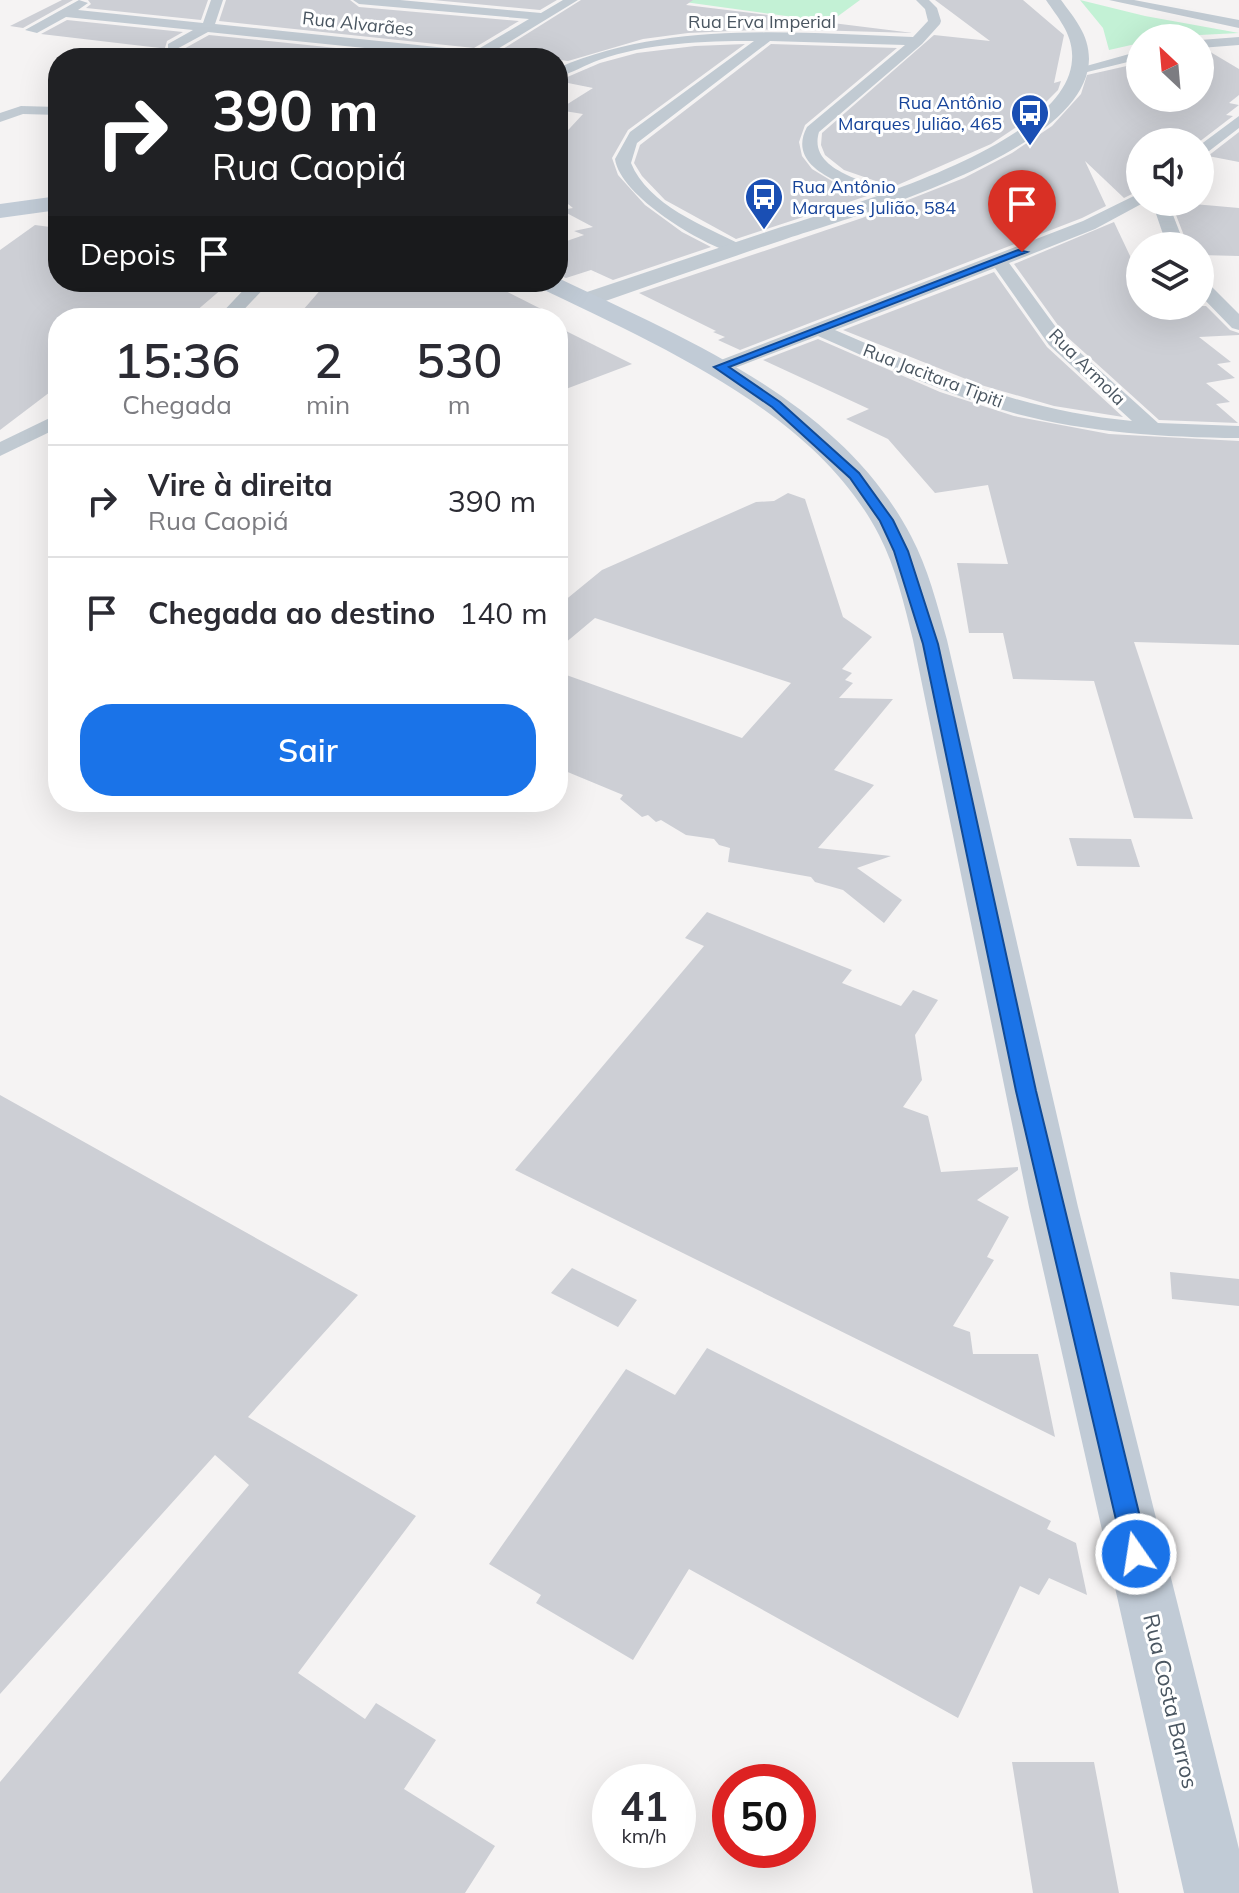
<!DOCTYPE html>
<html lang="pt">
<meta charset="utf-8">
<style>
body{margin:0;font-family:Mulish,sans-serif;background:#f7f7f7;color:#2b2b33;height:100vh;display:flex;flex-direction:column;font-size:30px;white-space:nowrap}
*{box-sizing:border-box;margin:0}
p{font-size:26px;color:#7c7c81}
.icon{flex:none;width:44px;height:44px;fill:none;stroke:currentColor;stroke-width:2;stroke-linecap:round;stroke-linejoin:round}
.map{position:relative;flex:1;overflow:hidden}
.panel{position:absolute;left:48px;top:308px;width:520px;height:504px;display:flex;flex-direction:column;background:#fff;border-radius:32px;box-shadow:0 8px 32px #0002}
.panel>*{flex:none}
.guide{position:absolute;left:48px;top:48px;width:520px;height:244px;border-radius:32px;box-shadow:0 8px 32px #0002;background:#202124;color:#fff;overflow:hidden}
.needle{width:52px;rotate:334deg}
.buttons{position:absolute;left:1126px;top:24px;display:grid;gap:16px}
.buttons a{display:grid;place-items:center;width:88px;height:88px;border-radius:50%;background:#fff;box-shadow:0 8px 32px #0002;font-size:40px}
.speed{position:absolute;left:592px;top:1764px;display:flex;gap:16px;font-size:40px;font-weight:700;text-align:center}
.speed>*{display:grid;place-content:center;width:104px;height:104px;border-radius:50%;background:#fff;box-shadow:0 8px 32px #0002;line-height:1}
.speed small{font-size:20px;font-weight:400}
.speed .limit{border:12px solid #d22;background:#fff;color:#111}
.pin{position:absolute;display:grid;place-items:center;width:68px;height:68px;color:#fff;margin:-82px -34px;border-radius:50% 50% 50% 0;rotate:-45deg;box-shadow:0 0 8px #0007}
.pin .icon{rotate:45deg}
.me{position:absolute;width:88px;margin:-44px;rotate:347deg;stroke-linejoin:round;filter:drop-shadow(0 0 6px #0008)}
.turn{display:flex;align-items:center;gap:28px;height:168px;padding:0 32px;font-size:36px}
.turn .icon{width:104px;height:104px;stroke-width:2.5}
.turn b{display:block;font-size:56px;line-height:68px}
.then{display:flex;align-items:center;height:76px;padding:0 32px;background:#0003;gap:16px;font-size:30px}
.eta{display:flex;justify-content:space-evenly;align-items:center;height:136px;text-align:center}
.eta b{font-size:48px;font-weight:600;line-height:56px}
.action{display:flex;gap:16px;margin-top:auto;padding:16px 32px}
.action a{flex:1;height:92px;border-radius:32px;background:#1a73e8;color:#fff;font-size:32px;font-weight:600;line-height:92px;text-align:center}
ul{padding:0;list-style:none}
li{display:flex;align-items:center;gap:24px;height:112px;padding:0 32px;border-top:2px solid #e1e1e2}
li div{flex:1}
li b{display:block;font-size:30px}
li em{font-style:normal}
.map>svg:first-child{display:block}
.green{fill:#c3f1d5}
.building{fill:#cdcfd5}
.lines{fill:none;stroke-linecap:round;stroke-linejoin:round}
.minor{fill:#c1cad2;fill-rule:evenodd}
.tertiary{fill:#c1cad2;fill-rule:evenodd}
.secondary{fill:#c1cbd6;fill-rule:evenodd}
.route{fill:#1a73e8;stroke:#114b97;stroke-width:2}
.labels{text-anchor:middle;stroke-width:6;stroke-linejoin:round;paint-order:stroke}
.far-street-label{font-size:18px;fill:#4a5661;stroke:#fff}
.far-transit-label{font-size:18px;fill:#164399;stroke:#fff;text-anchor:end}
.street-label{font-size:22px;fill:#4a5661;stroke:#fff}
</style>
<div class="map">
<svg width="1239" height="1893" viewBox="0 0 1239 1893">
<rect width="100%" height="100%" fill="#f5f3f3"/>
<path class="green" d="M 670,0 L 860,0 L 830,22 Z
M 1080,0 L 1145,16 L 1239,33 L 1140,38 L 1140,43 L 1109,50 L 1103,28 Z"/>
<path class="building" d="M 62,0 L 73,0 L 23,28 L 10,26 Z
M 88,0 L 208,0 L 201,20 L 86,8 L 91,4 Z
M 226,0 L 350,0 L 359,7 L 519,21 L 474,48 L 219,21 Z
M 433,0 L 557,0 L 540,10 Z
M 581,0 L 693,0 L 686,5 L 913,33 L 778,29 L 688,33 L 643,39 L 568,61 L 498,52 Z
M 935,0 L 1023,0 L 1064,35 L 1054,83 L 1061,81 L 1058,90 L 1030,118 L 991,144 L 893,187 L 844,170 L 825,155 L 821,145 L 822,133 L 934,35 L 990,41 Z
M 67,20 L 183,32 L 167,41 L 165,48 L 160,48 L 41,34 Z
M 209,35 L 433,58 L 249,58 L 182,50 Z
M 745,44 L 628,130 L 612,158 L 618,175 L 645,205 L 682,232 L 711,247 L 613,280 L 591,270 L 566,278 L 558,275 L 558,244 L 584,235 L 574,231 L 593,227 L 561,210 L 573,208 L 558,196 L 558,141 L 583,114 L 558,110 L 593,88 L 558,81 L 600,63 L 637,53 L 695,46 Z
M 771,44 L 897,48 L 805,125 L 799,142 L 802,156 L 812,169 L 840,186 L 867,196 L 736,239 L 665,200 L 642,176 L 634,163 L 640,145 Z
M 1207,50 L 1239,69 L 1239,95 L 1229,103 L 1239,105 L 1226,115 L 1233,116 L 1199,142 L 1140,142 L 1140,190 L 1124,198 L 1085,161 L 1106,206 L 1082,218 L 740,350 L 718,340 L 725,337 L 713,332 L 716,331 L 639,293 L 862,218 L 964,178 L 1012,153 L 1052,126 L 1081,94 L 1087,75 L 1140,63 L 1140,98 L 1200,98 L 1200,51 Z
M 1239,132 L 1239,162 L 1208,156 Z
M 1171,202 L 1239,208 L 1239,256 L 1200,255 L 1200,246 L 1188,246 Z
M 1114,222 L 1140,277 L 1140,306 L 1206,306 L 1230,330 L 1239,333 L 1239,335 L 1199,337 L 1231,362 L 1217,364 L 1235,378 L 1206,383 L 1230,402 L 1216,404 L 1238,423 L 1159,420 L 1065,335 L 1014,264 Z
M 35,225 L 58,228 L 58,282 L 230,282 L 188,318 L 58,318 L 58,386 L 0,430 L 0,250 Z
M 994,272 L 1047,347 L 1123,417 L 1054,406 L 981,385 L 843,330 Z
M 357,282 L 488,282 L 559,318 L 296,318 L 323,287 L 350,290 Z
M 558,327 L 632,364 L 558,392 Z
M 818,339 L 940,392 L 1014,416 L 1109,434 L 1239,441 L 1239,645 L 1134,642 L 1193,819 L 1134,818 L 1094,681 L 1013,679 L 1003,633 L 969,633 L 957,563 L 1008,564 L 988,485 L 935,493 L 888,439 L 846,419 L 869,409 L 763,360 Z
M 788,493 L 805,499 L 843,617 L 872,637 L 842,669 L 852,673 L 845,680 L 853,683 L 839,698 L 893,699 L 834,770 L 874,785 L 818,848 L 891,856 L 857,868 L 902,900 L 884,923 L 843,890 L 815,882 L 811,877 L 728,862 L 730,848 L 719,845 L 714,839 L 686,835 L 661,820 L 656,822 L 648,815 L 642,817 L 620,799 L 623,795 L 558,768 L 558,672 L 742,738 L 791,683 L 595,618 L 558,649 L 558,606 L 602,570 L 756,502 L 774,501 Z
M 1069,838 L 1131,839 L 1140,867 L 1077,866 Z
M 707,912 L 852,970 L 842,983 L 901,1006 L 913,990 L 938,1000 L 915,1035 L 922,1080 L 903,1107 L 928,1116 L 941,1172 L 1018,1167 L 1018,1170 L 977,1200 L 1009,1217 L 987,1257 L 994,1260 L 953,1326 L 970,1332 L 973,1354 L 1038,1354 L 1055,1437 L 515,1170 L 704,946 L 685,938 Z
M 0,1095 L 358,1295 L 248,1417 L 416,1516 L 298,1673 L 365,1719 L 376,1703 L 436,1740 L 404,1789 L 495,1846 L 465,1893 L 0,1893 L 0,1782 L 249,1485 L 215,1455 L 0,1694 Z
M 572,1268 L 637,1300 L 618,1327 L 551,1293 Z
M 1170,1272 L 1239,1279 L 1239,1306 L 1172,1299 Z
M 707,1348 L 1051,1521 L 1047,1529 L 1076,1543 L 1087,1595 L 1049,1578 L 1039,1595 L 1020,1586 L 958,1718 L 689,1569 L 633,1660 L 536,1603 L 541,1595 L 489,1564 L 626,1369 L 675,1395 Z
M 1012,1762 L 1094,1762 L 1119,1893 L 1033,1893 Z"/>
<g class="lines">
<path class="minor" d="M 79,0 L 88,3 L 78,10 L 203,23 L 211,0 L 223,0 L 215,24 L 475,51 L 529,19 L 359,4 L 353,0 L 400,0 L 541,13 L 563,0 L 578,0 L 491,53 L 509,58 L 463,58 L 208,32 L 173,51 L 168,50 L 168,44 L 193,30 L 66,17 L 37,33 L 25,30 Z
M 916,0 L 929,0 L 937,8 L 941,21 L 940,24 L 922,44 L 819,132 C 807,171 869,182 897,193 L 897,199 L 885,199 C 856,188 783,172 807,127 L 905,45 L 770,41 L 637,143 L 631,163 C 648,205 704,226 742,245 L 745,249 L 742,253 L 736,254 C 702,245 620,196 615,159 L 630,132 L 754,41 C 703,41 647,43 599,60 C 585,65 572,73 558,77 L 558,68 C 669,20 795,33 913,37 L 928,21 L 925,9 Z
M 1109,0 L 1134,0 L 1239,20 L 1239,28 Z
M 1239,37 L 1239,45 L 1200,48 L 1200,40 Z
M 162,51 L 202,54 L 209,58 L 133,58 Z
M 1140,51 L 1140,59 L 1079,74 L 1072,70 Z
M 21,106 L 58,107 L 58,115 L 23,114 L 0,122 L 0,113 Z
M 1239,116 L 1239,128 L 1200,158 L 1200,145 Z
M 1140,193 L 1140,202 L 1145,202 L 1095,229 L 1009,263 L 1063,337 L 1158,423 L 1239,426 L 1239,438 C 1152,437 1066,431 983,404 C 927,386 873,360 818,336 L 727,371 L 713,371 L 710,367 L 713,363 L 1083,221 ZM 995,268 L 1049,345 L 1132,421 C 1023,411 934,373 835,330 Z
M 1152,202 L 1168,202 L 1185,246 L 1167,246 Z
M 1200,280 L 1206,281 L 1239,314 L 1239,330 L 1232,328 L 1200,295 Z
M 251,282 L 270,282 L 236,318 L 217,318 Z
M 58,414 L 58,428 L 0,456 L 0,442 Z"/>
<path class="tertiary" d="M 1046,0 L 1061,0 C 1074,18 1089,34 1089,59 C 1088,152 854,216 783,240 C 720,261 657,283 594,305 L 578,305 L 575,300 L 578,295 C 642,274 706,252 769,231 C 839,208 1067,147 1072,60 C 1074,35 1058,18 1046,0 Z"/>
<path class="secondary" d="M 58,196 L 58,210 L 0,218 L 0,204 Z
M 558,278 C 687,339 841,402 911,536 C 928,568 937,604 947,640 L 1078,1207 L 1239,1849 L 1239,1893 L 1184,1893 L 1029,1207 L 913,640 C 904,604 896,568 879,535 C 815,411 657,345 538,287 L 535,282 L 558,282 Z"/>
</g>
<path class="route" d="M 1018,250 L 1027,252 L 729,367 L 780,402 L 859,473 L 893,520 L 908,551 L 938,644 L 1036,1091 L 1149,1554 L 1145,1562 L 1136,1565 L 1127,1562 L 1124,1554 L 1016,1091 L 923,644 L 894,551 L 880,521 L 850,478 L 772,407 L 714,367 Z"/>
<defs>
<g id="bus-pin" transform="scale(2)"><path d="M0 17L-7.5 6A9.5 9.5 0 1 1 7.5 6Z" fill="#1a4fb4" stroke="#fff"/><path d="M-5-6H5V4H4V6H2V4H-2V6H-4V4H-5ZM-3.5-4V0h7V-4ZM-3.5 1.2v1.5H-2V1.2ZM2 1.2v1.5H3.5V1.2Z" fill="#fff"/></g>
</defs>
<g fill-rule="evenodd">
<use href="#bus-pin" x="1030" y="113"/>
<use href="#bus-pin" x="764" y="197"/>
</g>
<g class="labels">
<g class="far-street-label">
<text x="762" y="28">Rua Erva Imperial</text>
<text transform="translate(358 24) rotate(6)" y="6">Rua Alvarães</text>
<text transform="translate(1087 367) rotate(45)" y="6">Rua Armola</text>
<text transform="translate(933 376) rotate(21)" y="6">Rua Jacitara Tipiti</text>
</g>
<g class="far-transit-label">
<text x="1002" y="109">Rua Antônio<tspan x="1002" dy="21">Marques Julião, 465</tspan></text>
<text x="792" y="193" text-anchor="start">Rua Antônio<tspan x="792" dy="21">Marques Julião, 584</tspan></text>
</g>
<g class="street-label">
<text transform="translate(1171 1701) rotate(77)" y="8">Rua Costa Barros</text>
</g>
</g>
</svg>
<div class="buttons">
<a><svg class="needle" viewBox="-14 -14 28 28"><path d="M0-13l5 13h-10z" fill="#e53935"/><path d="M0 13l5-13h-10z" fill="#7c7c81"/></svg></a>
<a><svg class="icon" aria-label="sound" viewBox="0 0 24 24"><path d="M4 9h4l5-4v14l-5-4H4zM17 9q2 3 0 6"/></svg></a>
<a><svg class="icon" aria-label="layers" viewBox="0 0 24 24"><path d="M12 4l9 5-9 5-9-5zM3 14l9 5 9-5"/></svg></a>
</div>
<div class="speed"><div>41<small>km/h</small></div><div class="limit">50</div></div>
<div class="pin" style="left:1022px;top:252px;background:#d93025"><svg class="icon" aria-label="arrive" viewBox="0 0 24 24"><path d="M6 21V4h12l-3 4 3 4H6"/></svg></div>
<svg class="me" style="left:1136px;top:1554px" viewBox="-20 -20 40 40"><circle r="17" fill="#1a73e8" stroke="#fff" stroke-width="3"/><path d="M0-11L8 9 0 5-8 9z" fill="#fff"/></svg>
<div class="guide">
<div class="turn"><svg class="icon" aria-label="right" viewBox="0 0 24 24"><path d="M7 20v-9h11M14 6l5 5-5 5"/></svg><div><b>390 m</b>Rua Caopiá</div></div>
<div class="then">Depois<svg class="icon" aria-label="arrive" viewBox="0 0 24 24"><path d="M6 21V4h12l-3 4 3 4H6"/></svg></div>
</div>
<section class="panel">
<div class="eta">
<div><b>15:36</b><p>Chegada</p></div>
<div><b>2</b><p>min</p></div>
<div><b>530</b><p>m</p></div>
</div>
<ul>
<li><svg class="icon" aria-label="right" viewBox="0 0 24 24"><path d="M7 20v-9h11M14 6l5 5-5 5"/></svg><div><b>Vire à direita</b><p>Rua Caopiá</p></div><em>390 m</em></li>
<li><svg class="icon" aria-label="arrive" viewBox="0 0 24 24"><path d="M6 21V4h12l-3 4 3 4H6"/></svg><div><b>Chegada ao destino</b></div><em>140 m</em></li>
</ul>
<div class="action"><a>Sair</a></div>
</section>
</div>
